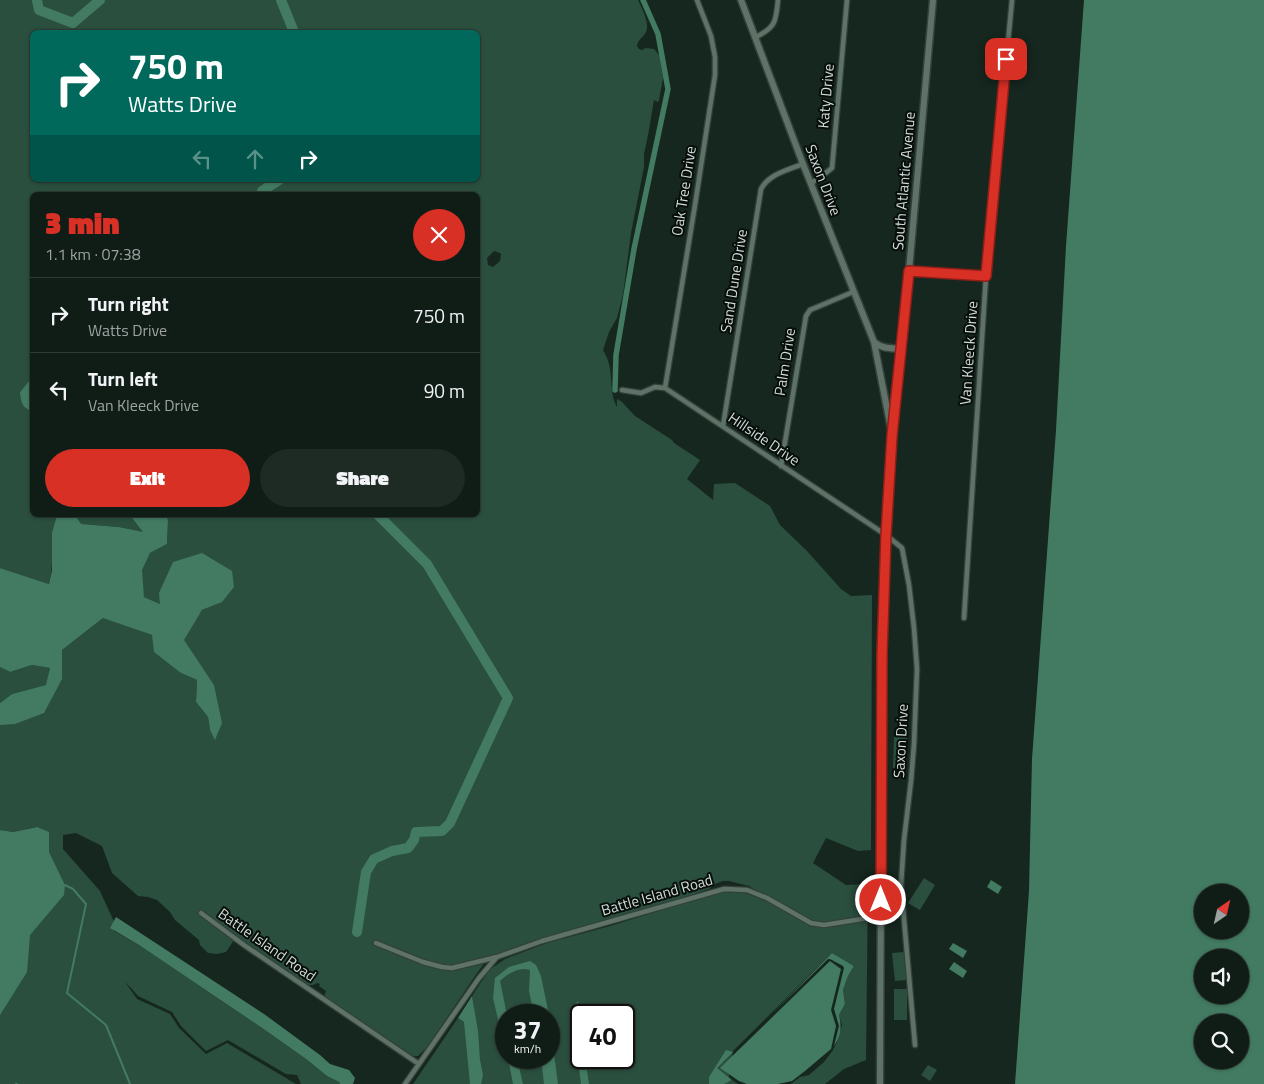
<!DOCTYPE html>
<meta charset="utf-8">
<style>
body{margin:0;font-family:"Titillium Web",sans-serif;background:#1e2a24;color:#f1f3f6;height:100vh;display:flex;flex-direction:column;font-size:19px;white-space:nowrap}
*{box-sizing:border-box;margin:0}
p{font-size:16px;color:#9ca2a1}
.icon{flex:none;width:28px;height:28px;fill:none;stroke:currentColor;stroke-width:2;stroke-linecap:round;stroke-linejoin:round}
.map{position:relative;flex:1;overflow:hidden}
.drawer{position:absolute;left:30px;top:192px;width:450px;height:325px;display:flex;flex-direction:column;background:#101d17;border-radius:8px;box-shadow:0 1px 4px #0004,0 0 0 1px #303b36}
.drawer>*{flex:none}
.guide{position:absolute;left:30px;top:30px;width:450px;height:152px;border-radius:8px;box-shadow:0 1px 4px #0004,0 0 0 1px #303b36;background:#00695c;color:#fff;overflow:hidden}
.needle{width:32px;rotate:34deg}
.fabs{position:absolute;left:1194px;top:884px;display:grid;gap:10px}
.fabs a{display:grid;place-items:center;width:55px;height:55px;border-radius:50%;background:#101d17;box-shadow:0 1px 4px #0004,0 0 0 1px #303b36;font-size:25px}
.speed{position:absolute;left:495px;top:1004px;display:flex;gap:10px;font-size:25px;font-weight:700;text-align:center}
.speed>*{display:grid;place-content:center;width:65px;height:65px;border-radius:50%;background:#101d17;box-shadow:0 1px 4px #0004,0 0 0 1px #303b36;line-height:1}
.speed small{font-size:12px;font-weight:400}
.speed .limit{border:2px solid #111;border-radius:8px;background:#fff;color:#111}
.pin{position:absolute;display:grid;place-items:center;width:42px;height:42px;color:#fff;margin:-21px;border-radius:10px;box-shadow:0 2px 8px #0006}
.me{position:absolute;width:55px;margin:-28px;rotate:0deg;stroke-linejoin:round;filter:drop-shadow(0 0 4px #0008)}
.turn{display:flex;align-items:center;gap:18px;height:105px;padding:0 15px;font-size:22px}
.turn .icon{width:65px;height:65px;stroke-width:2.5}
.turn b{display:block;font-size:35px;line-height:42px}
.lanes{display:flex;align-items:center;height:48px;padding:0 15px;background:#0003;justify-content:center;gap:25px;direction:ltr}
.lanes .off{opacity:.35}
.round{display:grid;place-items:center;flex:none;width:52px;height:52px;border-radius:26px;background:#1e2a24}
.overview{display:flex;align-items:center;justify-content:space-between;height:85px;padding:0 15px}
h1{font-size:30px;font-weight:800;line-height:38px;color:#d93025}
.primary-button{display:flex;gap:10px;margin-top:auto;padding:10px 15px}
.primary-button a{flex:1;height:58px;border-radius:30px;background:#d93025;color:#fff;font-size:20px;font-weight:800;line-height:58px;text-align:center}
.primary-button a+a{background:#1e2a24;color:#f1f3f6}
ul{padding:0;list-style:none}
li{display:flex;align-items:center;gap:15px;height:75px;padding:0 15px;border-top:1px solid #303b36}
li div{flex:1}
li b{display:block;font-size:19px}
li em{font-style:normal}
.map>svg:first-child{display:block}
.green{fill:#2a4f3e;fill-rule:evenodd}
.water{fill:#427b61;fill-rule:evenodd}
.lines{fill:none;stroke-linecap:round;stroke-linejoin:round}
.stream{stroke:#427b61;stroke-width:2}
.canal{stroke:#427b61;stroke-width:5.5}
.river{stroke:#427b61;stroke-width:10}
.street-casing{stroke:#34413a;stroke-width:7}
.secondary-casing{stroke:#34413a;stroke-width:9}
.street{stroke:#5e7268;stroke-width:4.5}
.secondary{stroke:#5e7268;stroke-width:6}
.route-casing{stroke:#8d1f18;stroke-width:12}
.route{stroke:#d93025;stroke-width:9}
.labels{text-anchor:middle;stroke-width:4;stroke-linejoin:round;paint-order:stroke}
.street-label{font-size:15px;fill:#d2ddd7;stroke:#070e0b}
</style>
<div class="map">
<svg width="1264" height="1084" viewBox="0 0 1264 1084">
<rect width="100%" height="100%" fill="#16271f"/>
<path class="green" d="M 0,0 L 638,0 C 642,9 650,23 646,32 C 643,38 638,39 637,46 L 639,49 L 642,50 L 646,48 L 654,49 L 659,55 L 663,78 L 659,100 L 658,102 L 654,100 L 648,135 L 644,154 L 644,167 L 631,233 L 623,295 L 617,318 L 609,332 L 603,350 C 616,371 607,388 617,407 L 617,399 L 622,402 L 635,416 L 672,440 L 674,443 L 700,460 L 687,479 L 713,500 L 714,484 L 735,483 L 770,506 L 780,525 L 807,551 L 841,589 L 851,596 L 872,595 L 871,850 L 858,851 L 826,838 L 813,863 L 846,885 L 868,884 L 866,1060 L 844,1069 L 825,1084 L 791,1084 L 800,1077 L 809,1075 L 824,1062 L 833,1050 L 837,1042 L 842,1025 L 839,1015 L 845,1004 L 843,990 L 848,976 L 854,966 L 832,953 L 733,1051 L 728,1082 L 732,1080 L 738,1084 L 413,1084 L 458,1018 L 464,1022 L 474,1008 L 472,996 L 489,970 L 505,959 L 547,943 L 610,926 L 723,891 L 745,893 L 769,902 L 771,901 L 749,886 L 729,881 L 723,881 L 715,884 L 709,889 L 671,902 L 536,941 L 488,958 L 475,976 L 428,1046 L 418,1056 L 413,1056 L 368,1029 L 324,998 L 326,991 L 319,986 L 320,984 L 317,983 L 313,985 L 306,985 L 236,937 L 226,952 L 217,954 L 208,953 L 200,945 L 199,940 L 175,920 L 170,912 L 157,900 L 148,897 L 138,896 L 112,873 L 102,846 L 76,833 L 63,835 L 63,849 L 100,891 L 116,926 L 114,931 L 139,945 L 265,1030 L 306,1059 L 327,1076 L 339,1082 L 340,1084 L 301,1084 L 297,1075 L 286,1074 L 228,1040 L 206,1051 L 181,1026 L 172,1012 L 138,996 L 132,989 L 125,982 L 137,999 L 170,1014 L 179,1028 L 206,1054 L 227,1043 L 296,1084 L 0,1084 L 0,997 L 11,945 L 65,885 L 36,827 L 13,832 L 0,830 L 0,720 L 62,679 L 62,650 L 103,618 L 106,618 L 110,620 L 152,635 L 181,673 L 197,680 L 196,702 L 208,717 L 210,730 L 214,685 L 194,657 L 184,645 L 183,639 L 202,610 L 221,602 L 160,604 L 144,597 L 141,581 L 142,566 L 150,553 L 167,544 L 168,520 L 166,515 L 478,515 L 478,195 L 32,195 L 32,381 L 29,381 L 20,392 C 20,401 23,408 32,411 L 32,515 L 57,515 C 52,538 54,561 49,584 L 0,568 ZM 32,32 L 478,32 L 478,180 L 32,180 ZM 494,251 L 500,253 L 501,254 L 500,261 L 493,267 L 488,265 L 487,258 ZM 506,1015 L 549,1015 L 549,1058 L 506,1058 ZM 581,1015 L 624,1015 L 624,1058 L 581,1058 Z
M 72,515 L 132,515 L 150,534 L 119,527 L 78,524 Z
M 32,665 L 50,668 L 47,685 L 12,694 L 0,703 L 0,667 L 10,672 Z
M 894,737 L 907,737 L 906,769 L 893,768 Z
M 924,878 L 935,885 L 920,910 L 908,903 Z
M 904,952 L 907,980 L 895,981 L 892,953 Z
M 894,989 L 907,989 L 907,1020 L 894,1020 Z
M 928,1065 L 937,1070 L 930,1081 L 921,1075 Z"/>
<path class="water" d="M 1084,0 L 1264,0 L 1264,1084 L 1015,1084 L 1029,891 L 1032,759 L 1056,430 L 1066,246 ZM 1202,892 L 1240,892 L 1240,930 L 1202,930 ZM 1202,958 L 1240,958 L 1240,995 L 1202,995 ZM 1202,1022 L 1240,1022 L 1240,1060 L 1202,1060 Z
M 29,381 L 32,381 L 32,411 C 23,409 20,401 20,392 Z
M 57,515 L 75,515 L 81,524 L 119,527 L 143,532 L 130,515 L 166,515 L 168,520 L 167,544 L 150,553 L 142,570 L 144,597 L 160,604 L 159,593 L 173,562 L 202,553 L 232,571 L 234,587 L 222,602 L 202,610 L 184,640 L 214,685 L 222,723 L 215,740 L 210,730 L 208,717 L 196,702 L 197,680 L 181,673 L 154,652 L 152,635 L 103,618 L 62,650 L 62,679 L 44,713 L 15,724 L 0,725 L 0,703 L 12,694 L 46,685 L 50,668 L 32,665 L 10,672 L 0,667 L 0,568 L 49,584 L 52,570 L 52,533 Z
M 37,827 L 49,832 L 49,852 L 65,885 L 64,895 L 30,935 L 27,972 L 0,1015 L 0,830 L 13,832 Z
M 991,880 L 1002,887 L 998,894 L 987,887 Z
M 116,917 L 264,1014 L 320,1055 L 330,1064 L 349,1070 L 355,1078 L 353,1084 L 340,1084 L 339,1082 L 327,1076 L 306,1059 L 265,1030 L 139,945 L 110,928 Z
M 953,943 L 967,951 L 963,958 L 949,949 Z
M 832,953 L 854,966 L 848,976 L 843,990 L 845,1004 L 839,1015 C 842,1027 841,1036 834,1046 L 839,1026 L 834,1009 L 844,968 L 843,966 L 830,959 L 828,959 L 773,1013 Z
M 530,961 L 536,965 L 541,976 L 549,1015 L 534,1015 L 529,991 L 530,970 C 520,966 507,974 500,981 L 507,1015 L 506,1048 L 500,1028 L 493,998 L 495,978 L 509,967 Z
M 830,961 L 841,969 L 831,1010 L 836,1026 L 831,1049 L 805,1071 L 792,1081 L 778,1084 L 747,1084 L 739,1081 L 720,1068 Z
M 954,962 L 967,971 L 963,978 L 949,969 Z
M 472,996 L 478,1031 L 480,1060 L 483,1075 L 481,1084 L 470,1084 L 464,1022 L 458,1018 Z
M 578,1001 L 581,1029 L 581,1058 L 585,1058 L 589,1084 L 581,1084 L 572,1012 L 572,1007 Z
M 549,1016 L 558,1084 L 544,1084 L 541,1058 L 549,1058 Z
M 726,1050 L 733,1052 L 717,1068 L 732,1080 L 724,1084 L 709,1084 L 709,1077 Z
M 508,1058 L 517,1058 L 523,1084 L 513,1084 Z"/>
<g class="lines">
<path class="stream" d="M 65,885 L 73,889 L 86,904 L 67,993 L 106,1025 L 130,1084
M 16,1084 L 17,1084"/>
<path class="canal" d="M 615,390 L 616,355 L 634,249 L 668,89 L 658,34 L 643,0"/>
<path class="river" d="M 37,0 L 39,10 L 73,23 L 100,0
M 281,0 L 294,32
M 261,195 L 262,191 L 279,180
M 357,932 L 366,872 L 374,859 L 392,851 L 408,848 L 414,840 L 416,832 L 442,831 L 450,823 L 508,698 L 427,564 L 378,515"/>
<g class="street-casing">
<path id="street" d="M 756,37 C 776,27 776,21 778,0
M 811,183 L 818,179 L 832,168 L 847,0
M 909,271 L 986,276
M 665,388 L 695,205 L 715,75 L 715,57 L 711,36 L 697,0
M 622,390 L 641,393 L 655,387 L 665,388 L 886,535 L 902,548 L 909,585 L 914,628 L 917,669 L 914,744 L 911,781 L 904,840 L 901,885 L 915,1045
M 723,426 L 761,189 C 769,174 788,170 803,164
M 781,466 L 806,316 L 810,310 L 853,292
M 964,618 L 986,276 L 1012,0
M 201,913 L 244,945 L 419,1064
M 376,943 L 423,962 L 442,967 L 452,968 L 497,957 L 542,941 L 724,889 L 747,890 L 767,898 L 811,923 L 824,925 L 881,916
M 405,1084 L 479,978 L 496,958"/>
</g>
<g class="secondary-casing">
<path id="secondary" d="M 741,0 L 803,164 L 874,342 C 882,349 891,348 901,349
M 874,342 L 891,429
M 880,1084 L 882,654 L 886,535 L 892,436 L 909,271 L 933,0"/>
</g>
<use href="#street" class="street"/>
<use href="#secondary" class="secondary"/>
</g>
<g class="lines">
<g class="route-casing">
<path id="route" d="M 881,900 L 882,654 L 886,535 L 892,436 L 909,271 L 986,276 L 1006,59"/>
</g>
<use href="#route" class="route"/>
</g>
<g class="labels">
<g class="street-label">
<text transform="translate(826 96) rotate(-85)" y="5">Katy Drive</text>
<text transform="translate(823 180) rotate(69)" y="5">Saxon Drive</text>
<text transform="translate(904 181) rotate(-85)" y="5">South Atlantic Avenue</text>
<text transform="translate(684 191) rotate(-81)" y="5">Oak Tree Drive</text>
<text transform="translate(734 281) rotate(-81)" y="5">Sand Dune Drive</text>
<text transform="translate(969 353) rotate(-86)" y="5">Van Kleeck Drive</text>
<text transform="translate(785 362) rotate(-81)" y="5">Palm Drive</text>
<text transform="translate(764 439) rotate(34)" y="5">Hillside Drive</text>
<text transform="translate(901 741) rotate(-87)" y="5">Saxon Drive</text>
<text transform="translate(657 895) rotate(-16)" y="5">Battle Island Road</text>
<text transform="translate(267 945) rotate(35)" y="5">Battle Island Road</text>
</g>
</g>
</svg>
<div class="fabs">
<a><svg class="needle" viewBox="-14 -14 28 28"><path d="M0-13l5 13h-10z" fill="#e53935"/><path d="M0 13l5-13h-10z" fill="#9ca2a1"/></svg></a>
<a><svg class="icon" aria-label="sound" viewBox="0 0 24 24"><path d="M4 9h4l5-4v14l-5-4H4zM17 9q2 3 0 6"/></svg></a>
<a><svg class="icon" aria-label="search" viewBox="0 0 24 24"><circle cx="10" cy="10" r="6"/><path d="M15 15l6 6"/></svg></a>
</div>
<div class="speed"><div>37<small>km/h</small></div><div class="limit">40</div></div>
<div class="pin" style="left:1006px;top:59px;background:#d93025"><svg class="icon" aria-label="arrive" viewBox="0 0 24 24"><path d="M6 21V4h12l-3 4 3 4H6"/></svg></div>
<svg class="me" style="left:881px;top:900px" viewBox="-20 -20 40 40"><circle r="17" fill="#d93025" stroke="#fff" stroke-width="3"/><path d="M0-11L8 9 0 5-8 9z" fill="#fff"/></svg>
<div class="guide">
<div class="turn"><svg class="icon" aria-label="right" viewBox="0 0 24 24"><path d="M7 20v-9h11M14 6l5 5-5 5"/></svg><div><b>750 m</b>Watts Drive</div></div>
<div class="lanes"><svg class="icon off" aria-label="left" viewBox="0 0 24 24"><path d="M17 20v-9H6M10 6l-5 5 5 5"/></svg><svg class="icon off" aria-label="ahead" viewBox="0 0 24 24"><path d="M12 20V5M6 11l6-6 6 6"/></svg><svg class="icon" aria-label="right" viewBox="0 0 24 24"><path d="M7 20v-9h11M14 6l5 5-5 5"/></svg></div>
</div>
<section class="drawer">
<div class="overview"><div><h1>3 min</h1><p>1.1 km · 07:38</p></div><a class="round" style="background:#d93025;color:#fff"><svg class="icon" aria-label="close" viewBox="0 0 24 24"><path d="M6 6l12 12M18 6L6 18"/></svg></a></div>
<ul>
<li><svg class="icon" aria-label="right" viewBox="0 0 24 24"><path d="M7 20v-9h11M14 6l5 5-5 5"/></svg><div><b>Turn right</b><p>Watts Drive</p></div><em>750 m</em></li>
<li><svg class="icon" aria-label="left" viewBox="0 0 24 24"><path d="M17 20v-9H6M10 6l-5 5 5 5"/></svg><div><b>Turn left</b><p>Van Kleeck Drive</p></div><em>90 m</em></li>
</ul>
<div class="primary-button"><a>Exit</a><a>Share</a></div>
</section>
</div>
